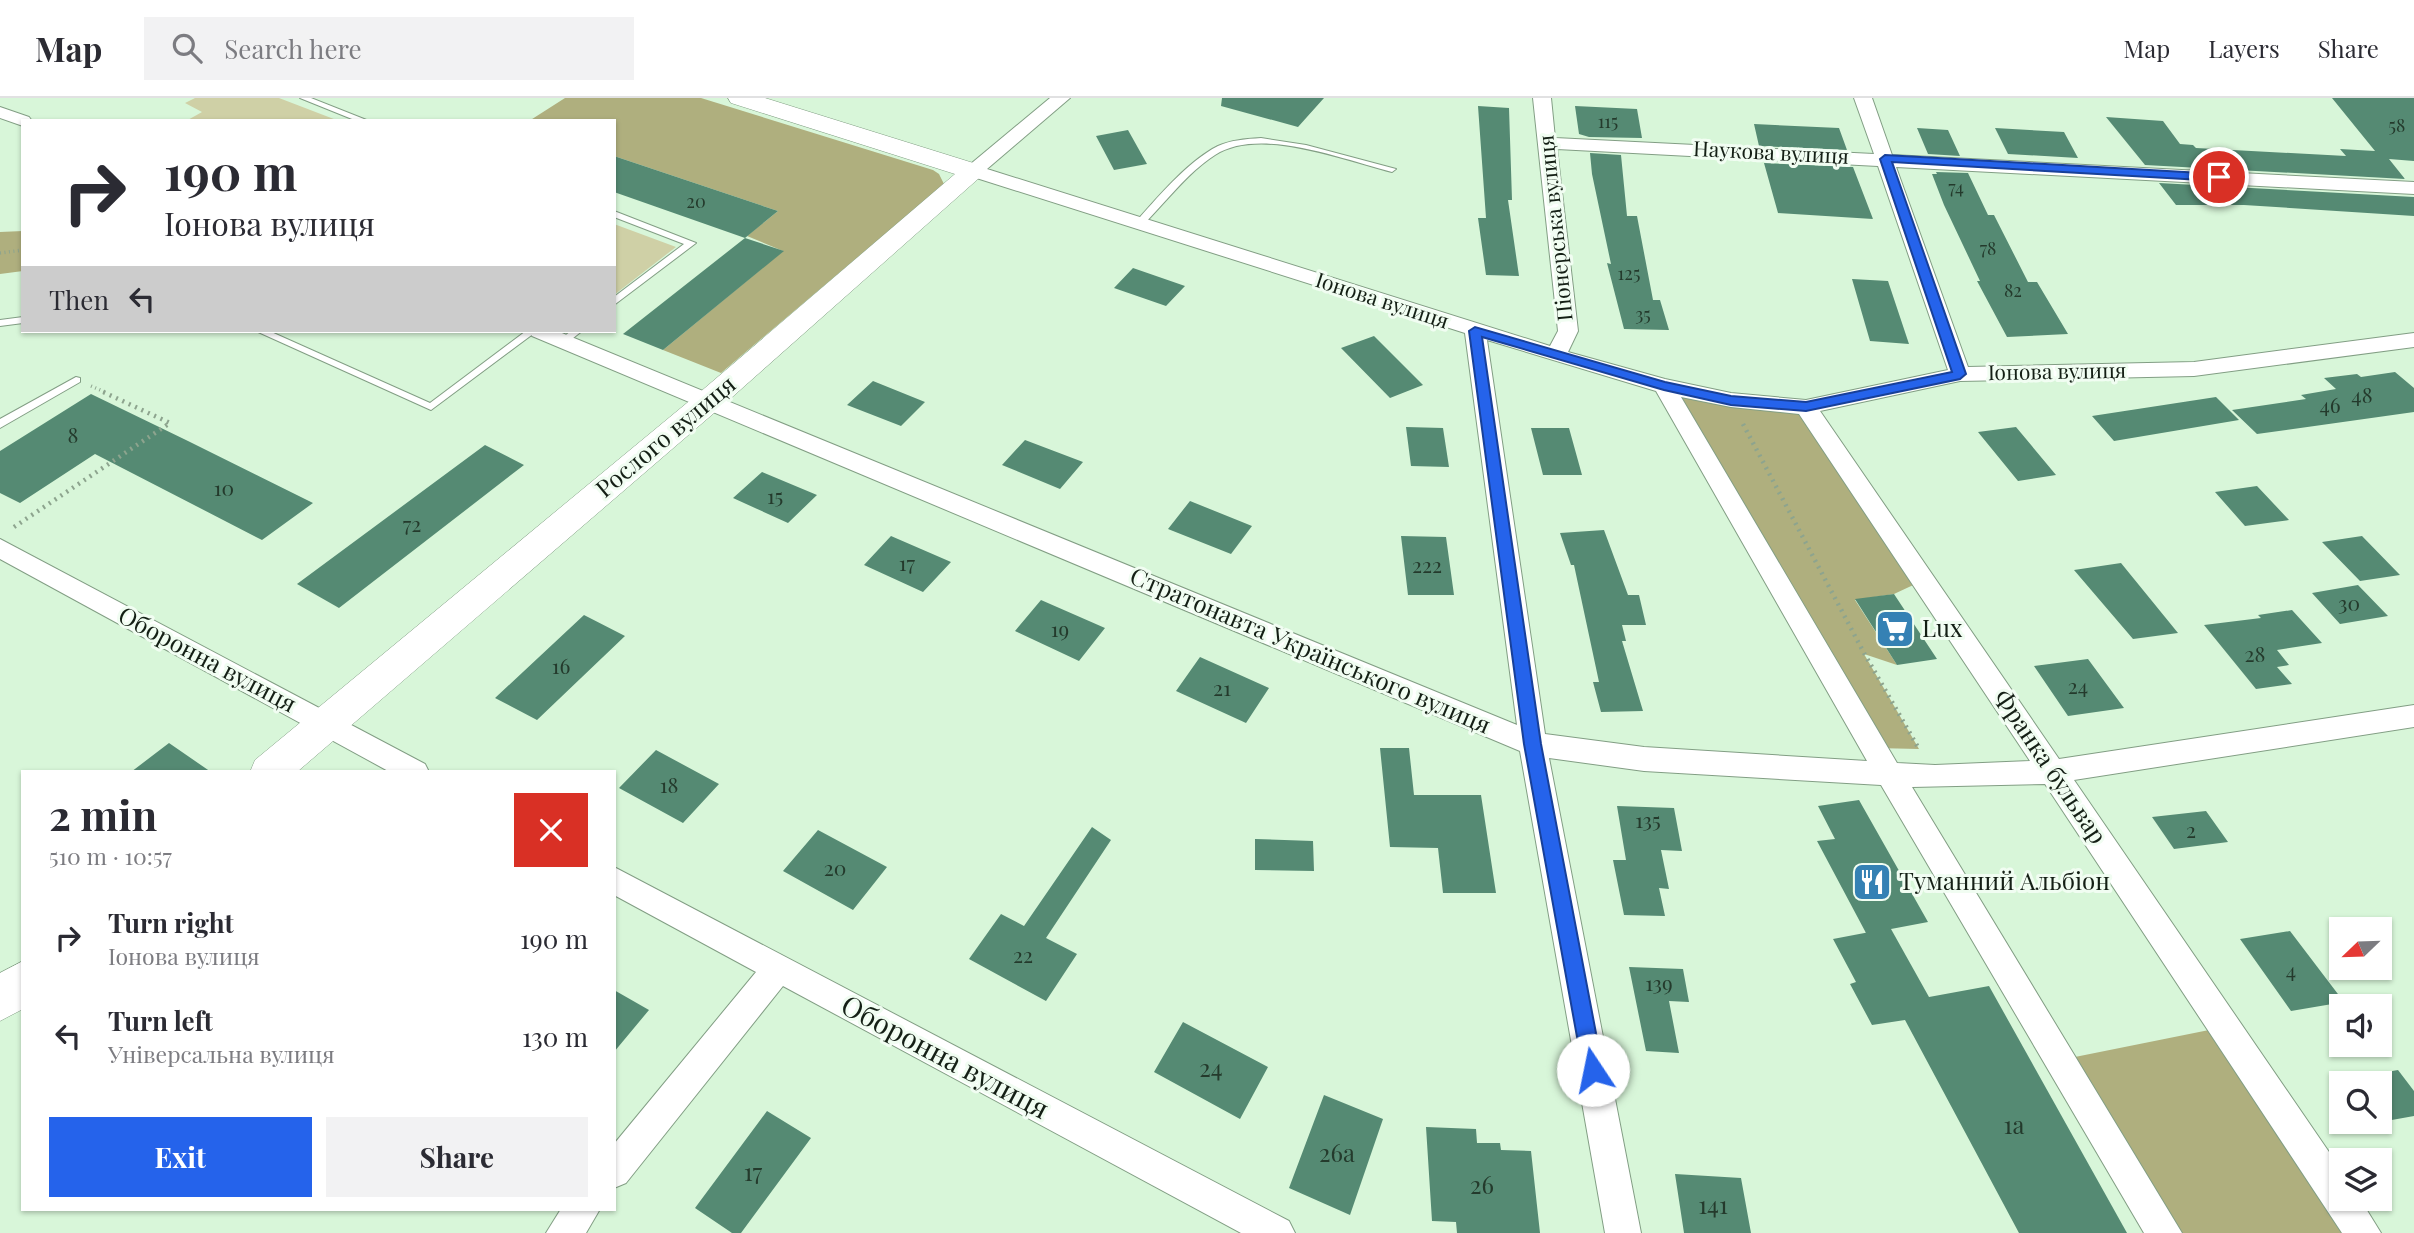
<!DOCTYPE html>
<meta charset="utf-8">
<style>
body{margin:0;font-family:"Playfair Display",serif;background:#f2f2f3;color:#2b2b33;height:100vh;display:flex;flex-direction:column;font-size:26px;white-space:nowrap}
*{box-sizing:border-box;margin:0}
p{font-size:23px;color:#7c7c81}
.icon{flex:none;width:38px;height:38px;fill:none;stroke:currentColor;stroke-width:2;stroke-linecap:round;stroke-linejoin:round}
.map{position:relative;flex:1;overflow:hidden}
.side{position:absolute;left:21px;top:672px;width:595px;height:441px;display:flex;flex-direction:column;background:#fff;border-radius:0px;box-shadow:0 2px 5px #0004}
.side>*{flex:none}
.guide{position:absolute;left:21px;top:21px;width:595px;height:214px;border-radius:0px;box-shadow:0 2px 5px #0004;background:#fff;color:#2b2b33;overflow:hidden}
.needle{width:46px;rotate:247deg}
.buttons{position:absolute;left:2329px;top:819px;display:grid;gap:14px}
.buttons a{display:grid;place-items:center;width:63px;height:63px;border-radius:0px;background:#fff;box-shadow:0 2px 5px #0004;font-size:35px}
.pin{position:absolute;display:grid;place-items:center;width:60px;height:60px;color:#fff;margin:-30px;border:4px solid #fff;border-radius:50%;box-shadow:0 2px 7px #0007}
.me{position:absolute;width:77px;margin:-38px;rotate:349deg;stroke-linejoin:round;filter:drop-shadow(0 0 5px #0008)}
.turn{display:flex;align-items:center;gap:24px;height:147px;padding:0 28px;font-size:32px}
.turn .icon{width:91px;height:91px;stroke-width:2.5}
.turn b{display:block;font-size:49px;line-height:60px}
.then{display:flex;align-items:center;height:66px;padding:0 28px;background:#0003;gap:14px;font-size:26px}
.round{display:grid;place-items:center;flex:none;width:74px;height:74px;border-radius:0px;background:#f2f2f3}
.summary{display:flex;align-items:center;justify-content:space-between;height:119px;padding:0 28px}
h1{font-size:42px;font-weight:700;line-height:52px}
.action{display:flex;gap:14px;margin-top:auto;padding:14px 28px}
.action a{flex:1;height:80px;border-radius:0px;background:#2563eb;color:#fff;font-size:28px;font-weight:700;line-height:80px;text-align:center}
.action a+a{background:#f2f2f3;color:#2b2b33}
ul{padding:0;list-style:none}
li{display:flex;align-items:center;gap:21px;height:98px;padding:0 28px}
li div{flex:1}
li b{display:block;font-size:26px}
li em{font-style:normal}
header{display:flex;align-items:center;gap:42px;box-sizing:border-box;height:98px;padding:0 35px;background:#fff;border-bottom:2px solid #e1e1e2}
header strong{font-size:33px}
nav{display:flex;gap:38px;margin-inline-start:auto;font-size:24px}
.search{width:490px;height:63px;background:#f2f2f3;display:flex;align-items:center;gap:18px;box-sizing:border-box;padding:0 24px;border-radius:0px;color:#7c7c81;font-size:26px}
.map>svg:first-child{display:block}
.green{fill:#cfd0a6}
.forest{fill:#afaf7e}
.building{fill:#558a73}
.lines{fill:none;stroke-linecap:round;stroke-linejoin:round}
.lane-casing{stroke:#829e84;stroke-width:2}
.street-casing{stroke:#829e84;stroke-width:2}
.secondary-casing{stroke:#829e84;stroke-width:1}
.path-far1{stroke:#8da48e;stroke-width:3.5;stroke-dasharray:1 3.5;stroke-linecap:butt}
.path{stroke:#8da48e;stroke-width:4.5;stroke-dasharray:2 5;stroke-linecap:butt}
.lane{fill:#fff;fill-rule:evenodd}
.street{fill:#fff;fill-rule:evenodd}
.secondary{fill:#fff;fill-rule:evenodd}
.route{fill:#2563eb;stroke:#184099;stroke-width:2}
.labels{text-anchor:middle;stroke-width:6;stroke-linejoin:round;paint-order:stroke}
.far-number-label{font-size:18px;fill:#243a2c}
.far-street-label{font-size:21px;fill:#141f15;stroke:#f1fdf2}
.number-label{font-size:21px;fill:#243a2c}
.street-label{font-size:24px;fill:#141f15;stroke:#f1fdf2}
.poi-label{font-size:24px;fill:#141f15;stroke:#f1fdf2;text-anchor:start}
.near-number-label{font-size:24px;fill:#243a2c}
.near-street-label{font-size:28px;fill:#141f15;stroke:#f1fdf2}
</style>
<header>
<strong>Map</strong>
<div class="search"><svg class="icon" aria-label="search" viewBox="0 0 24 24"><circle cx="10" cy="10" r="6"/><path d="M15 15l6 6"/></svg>Search here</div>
<nav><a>Map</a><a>Layers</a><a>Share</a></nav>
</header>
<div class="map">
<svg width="2414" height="1135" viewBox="0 0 2414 1135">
<rect width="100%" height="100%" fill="#d8f6d9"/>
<path class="green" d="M 195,0 L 279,0 L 339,23 L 186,23 L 202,14 L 185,5 Z
M 614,126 L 676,149 L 614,197 Z"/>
<path class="forest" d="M 565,0 L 701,0 L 933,72 L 939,76 L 944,86 L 721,275 L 663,252 L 783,153 L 747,138 L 778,113 L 614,58 L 614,23 L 529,23 Z
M 23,133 L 23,173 L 0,176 L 0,134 Z
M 1664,288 L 1806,309 L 1924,482 L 1894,496 L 1855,502 L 1897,567 L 1864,556 L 1919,651 L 1875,650 Z
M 2224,929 L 2363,1135 L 2164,1135 L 2060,962 Z"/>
<path class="building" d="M 1222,0 L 1324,0 L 1298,29 L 1221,8 Z
M 2332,0 L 2414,0 L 2414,63 L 2389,61 L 2405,81 L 2145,67 L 2106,19 L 2163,23 L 2180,46 L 2193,47 L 2196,50 L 2346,58 L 2340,51 L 2375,53 Z
M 1478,8 L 1509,10 L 1512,102 L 1508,102 L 1519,178 L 1486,177 L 1478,120 L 1486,120 Z
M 1575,8 L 1637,11 L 1642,40 L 1589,39 L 1579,36 Z
M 1754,26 L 1839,30 L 1847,52 L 1759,48 Z
M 1917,30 L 1948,32 L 1960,58 L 1928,56 Z
M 1995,30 L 2064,34 L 2078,60 L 2008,56 Z
M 1128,32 L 1147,66 L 1114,72 L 1096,38 Z
M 1590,55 L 1621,57 L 1627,118 L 1637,118 L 1653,202 L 1660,202 L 1669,232 L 1624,231 L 1607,165 L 1611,166 L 1592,76 Z
M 614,58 L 778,113 L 745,140 L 784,153 L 663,252 L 623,236 L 745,140 L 614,94 Z
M 1764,65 L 1853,69 L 1873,121 L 1778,115 Z
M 1936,74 L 1968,75 L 1988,117 L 1994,117 L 2028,184 L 2037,184 L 2068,236 L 2007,239 L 1977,183 L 1980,183 L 1944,107 L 1932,76 L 1937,76 Z
M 2159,85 L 2414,99 L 2414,118 L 2244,107 L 2176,107 Z
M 1133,170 L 1185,188 L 1166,208 L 1114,190 Z
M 1852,181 L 1888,183 L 1909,246 L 1870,243 Z
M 1374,238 L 1423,287 L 1390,300 L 1341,250 Z
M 2395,274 L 2414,290 L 2414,314 L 2257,336 L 2232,312 L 2306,301 L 2301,297 L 2336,291 L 2324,280 L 2357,276 L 2361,279 Z
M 873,283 L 925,304 L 901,328 L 847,307 Z
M 91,296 L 188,343 L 313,405 L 262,442 L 95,356 L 20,405 L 0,395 L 0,353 Z
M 2216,299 L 2239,322 L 2114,343 L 2092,318 Z
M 1406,329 L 1443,330 L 1449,369 L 1411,368 Z
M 2016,329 L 2056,377 L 2018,383 L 1978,334 Z
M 1531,330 L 1569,330 L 1582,377 L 1543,377 Z
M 1025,342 L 1083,364 L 1060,391 L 1002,367 Z
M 485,347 L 524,367 L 339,510 L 297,486 Z
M 762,374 L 817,397 L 788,425 L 733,400 Z
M 2257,388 L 2289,422 L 2245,428 L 2215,394 Z
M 1190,403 L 1252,428 L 1231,456 L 1168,431 Z
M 1604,432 L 1628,497 L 1639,497 L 1646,527 L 1622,527 L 1626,543 L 1622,543 L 1643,613 L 1601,614 L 1593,584 L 1599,584 L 1574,467 L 1571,467 L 1560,435 Z
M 891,438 L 951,464 L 923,494 L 864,467 Z
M 1401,438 L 1446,439 L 1454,497 L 1408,497 Z
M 2362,438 L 2400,477 L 2360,483 L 2322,444 Z
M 2121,465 L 2178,535 L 2133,541 L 2074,472 Z
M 2358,487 L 2388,518 L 2340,526 L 2312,495 Z
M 1894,496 L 1937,561 L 1897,567 L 1855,501 Z
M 1041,502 L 1105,530 L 1079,563 L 1015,533 Z
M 2292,512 L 2322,545 L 2277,552 L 2289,567 L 2277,569 L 2292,586 L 2256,591 L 2204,527 L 2261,520 L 2258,517 Z
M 584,517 L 625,538 L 537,622 L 495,600 Z
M 1200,559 L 1269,590 L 1246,625 L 1176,593 Z
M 2088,561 L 2124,610 L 2068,618 L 2034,568 Z
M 169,645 L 211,674 L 131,674 Z
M 1380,650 L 1409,650 L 1414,697 L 1481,697 L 1496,795 L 1443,795 L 1438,750 L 1390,749 Z
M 656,652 L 719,686 L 683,725 L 619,690 Z
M 1859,702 L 1928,824 L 1891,831 L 1929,899 L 1989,888 L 2127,1135 L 2019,1135 L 1905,922 L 1872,927 L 1850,886 L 1856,884 L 1833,841 L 1875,833 L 1866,835 L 1817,743 L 1835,741 L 1818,708 Z
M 1617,708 L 1674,710 L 1682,753 L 1661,752 L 1669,791 L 1659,790 L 1665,818 L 1624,817 L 1613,762 L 1626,762 Z
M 2206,713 L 2228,744 L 2174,751 L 2152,719 Z
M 1092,729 L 1111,742 L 1046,840 L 1077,856 L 1046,903 L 969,861 L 1001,816 L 1024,828 Z
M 818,732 L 887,769 L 853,812 L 783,773 Z
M 1255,741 L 1313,743 L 1314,773 L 1255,772 Z
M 2290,833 L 2344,904 L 2291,913 L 2240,841 Z
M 1629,869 L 1683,871 L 1689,904 L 1669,903 L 1679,955 L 1646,953 Z
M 614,892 L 649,912 L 614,954 Z
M 1183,924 L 1268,969 L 1240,1021 L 1154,974 Z
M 2398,972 L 2414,993 L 2414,1018 L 2375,1025 L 2380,1024 L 2380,985 L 2347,985 L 2344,981 Z
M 1324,997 L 1383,1021 L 1350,1117 L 1289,1090 Z
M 767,1013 L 811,1040 L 741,1135 L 732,1135 L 695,1110 Z
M 1426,1029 L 1476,1031 L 1477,1045 L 1500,1045 L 1501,1052 L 1531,1053 L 1540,1135 L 1457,1135 L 1456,1124 L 1432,1123 Z
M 1675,1076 L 1741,1080 L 1751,1135 L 1684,1135 Z"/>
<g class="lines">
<g class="lane-casing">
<path id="lane" d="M 300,0 L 311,0 L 369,23 L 357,23 Z
M 1261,40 L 1306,47 L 1396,71 L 1392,74 C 1344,62 1260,28 1215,57 C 1187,75 1166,104 1142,128 L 1136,128 L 1134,126 C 1156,101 1188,63 1218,48 C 1231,42 1246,41 1261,40 Z
M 614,113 L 696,145 L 614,207 L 614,199 L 684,146 L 614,119 Z
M 23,219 L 23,225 L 0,228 L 0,222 Z
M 256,233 L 269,233 L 430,305 L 526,233 L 537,233 L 431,312 Z
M 571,233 L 582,233 L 568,244 L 562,244 L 562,240 Z
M 76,279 L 80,280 L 80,284 L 0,330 L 0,321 Z"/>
</g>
<g class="street-casing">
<path id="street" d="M 1050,0 L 1070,0 L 987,71 L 1550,248 L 1558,233 L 1533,0 L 1551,0 L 1555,40 L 1874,56 L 1854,0 L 1872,0 L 1892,57 L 2414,84 L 2414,96 L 1896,69 L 1968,269 L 2194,264 L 2414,235 L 2414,249 L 2194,278 L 1960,283 L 1820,313 L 2059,661 L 2414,607 L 2414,629 L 2074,682 L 2342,1073 L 2342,1101 L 2360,1101 L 2381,1135 L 2342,1135 L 2045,686 L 1912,689 L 2182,1135 L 2144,1135 L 1881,687 L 1644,673 L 1549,660 L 1641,1135 L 1605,1135 L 1520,653 L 532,238 L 529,233 L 557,233 L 1517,627 L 1465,235 L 967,77 L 965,73 L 967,69 ZM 1557,51 L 1878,68 L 1948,272 L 1806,302 L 1731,295 L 1665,281 L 1568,254 L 1578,233 ZM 1487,242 L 1656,293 L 1867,663 L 1644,649 L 1545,636 ZM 1681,299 L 1731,309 L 1799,316 L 2030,663 L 1935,667 L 1897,665 Z
M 0,9 L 29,19 L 32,23 L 23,23 L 23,28 L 0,20 Z
M 0,441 L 425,666 L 429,674 L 390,674 L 0,461 Z
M 614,769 L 1289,1123 L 1295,1135 L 1241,1135 L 783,888 L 626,1085 L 614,1090 L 614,1046 L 756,874 L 614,797 Z
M 561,1111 L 600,1111 L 586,1135 L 546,1135 Z"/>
</g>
<g class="secondary-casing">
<path id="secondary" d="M 728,0 L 765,0 L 983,68 L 987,73 L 721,309 L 297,674 L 250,674 L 255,662 L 699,295 L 955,76 L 731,5 Z
M 23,863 L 23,911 L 0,923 L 0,875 Z"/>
</g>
<path class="path-far1" d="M 0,155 L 23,152
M 91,288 L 105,294"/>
<path class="path" d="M 1743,326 L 1864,555 L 1919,651
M 14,429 L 170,325 L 101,293"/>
<use href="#lane" class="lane"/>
<use href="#street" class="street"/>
<use href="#secondary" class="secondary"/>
</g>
<path class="route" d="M 1885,57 L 2219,76 L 2225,79 L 2219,83 L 1892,64 L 1966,276 L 1960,281 L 1806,313 L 1731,307 L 1664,292 L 1482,239 L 1541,646 L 1603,972 L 1600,979 L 1593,982 L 1586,979 L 1583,972 L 1524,646 L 1469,233 L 1475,229 L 1665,284 L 1731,298 L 1806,304 L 1952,274 L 1880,61 Z"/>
<defs>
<g id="supermarket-square" transform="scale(2.0125)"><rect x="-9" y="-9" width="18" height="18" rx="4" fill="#3581b4" stroke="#f1fdf2"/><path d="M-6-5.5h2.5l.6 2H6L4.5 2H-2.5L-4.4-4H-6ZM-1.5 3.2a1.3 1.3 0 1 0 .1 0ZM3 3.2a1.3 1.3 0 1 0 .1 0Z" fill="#fff"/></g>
<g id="restaurant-square" transform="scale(2.0125)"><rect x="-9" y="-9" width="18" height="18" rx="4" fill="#3581b4" stroke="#f1fdf2"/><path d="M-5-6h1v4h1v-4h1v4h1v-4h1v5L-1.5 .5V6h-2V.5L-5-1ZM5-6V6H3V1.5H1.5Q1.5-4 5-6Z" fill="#fff"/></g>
</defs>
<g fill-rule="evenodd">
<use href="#supermarket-square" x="1895" y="531"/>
<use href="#restaurant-square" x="1872" y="784"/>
</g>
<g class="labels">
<g class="far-number-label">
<text x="1608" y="30">115</text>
<text x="2397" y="34">58</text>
<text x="1956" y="96">74</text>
<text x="696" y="110">20</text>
<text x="1988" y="157">78</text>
<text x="1629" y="182">125</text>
<text x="2013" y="199">82</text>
<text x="1643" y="223">35</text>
</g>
<g class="far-street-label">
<text transform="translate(1771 55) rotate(3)" y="7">Наукова вулиця</text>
<text transform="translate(1556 130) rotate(-96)" y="7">Піонерська вулиця</text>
<text transform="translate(1382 203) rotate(18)" y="7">Іонова вулиця</text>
<text transform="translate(2057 274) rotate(-1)" y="7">Іонова вулиця</text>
</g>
<g class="number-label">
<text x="2362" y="305">48</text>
<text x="2330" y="315">46</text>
<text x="73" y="345">8</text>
<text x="224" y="398">10</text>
<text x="775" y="406">15</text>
<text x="412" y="434">72</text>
<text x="907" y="473">17</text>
<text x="1427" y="475">222</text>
<text x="2349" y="513">30</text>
<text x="1060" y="539">19</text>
<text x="2255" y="564">28</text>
<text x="561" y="576">16</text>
<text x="2078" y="596">24</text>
<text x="1222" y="598">21</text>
<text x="669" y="695">18</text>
<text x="1648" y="730">135</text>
<text x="2191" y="740">2</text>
<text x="835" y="778">20</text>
<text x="1023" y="865">22</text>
<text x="2291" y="880">4</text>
<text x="1659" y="893">139</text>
</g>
<g class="street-label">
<text transform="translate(666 339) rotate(-40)" y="8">Рослого вулиця</text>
<text transform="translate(1310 553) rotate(23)" y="8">Стратонавта Українського вулиця</text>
<text transform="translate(207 562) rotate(28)" y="8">Оборонна вулиця</text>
<text transform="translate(2050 669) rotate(56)" y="8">Франка бульвар</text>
</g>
<g class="poi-label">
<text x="1922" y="539">Lux</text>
<text x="1899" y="792">Туманний Альбіон</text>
</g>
<g class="near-number-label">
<text x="1211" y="979">24</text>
<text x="2014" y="1036">1а</text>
<text x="1337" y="1064">26а</text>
<text x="753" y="1083">17</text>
<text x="1482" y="1096">26</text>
<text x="1713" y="1116">141</text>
</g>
<g class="near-street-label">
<text transform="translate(945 959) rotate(28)" y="10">Оборонна вулиця</text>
</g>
</g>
</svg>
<div class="buttons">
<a><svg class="needle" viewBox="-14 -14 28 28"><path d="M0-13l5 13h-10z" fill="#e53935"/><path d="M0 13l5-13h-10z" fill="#7c7c81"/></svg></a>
<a><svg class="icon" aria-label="sound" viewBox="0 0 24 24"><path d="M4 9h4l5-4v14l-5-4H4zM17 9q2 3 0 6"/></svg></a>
<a><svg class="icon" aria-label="search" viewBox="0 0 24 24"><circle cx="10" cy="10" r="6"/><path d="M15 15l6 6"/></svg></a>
<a><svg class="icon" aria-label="layers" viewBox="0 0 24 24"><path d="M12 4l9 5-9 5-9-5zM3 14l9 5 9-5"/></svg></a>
</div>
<div class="pin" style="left:2219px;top:79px;background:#d93025"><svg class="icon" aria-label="arrive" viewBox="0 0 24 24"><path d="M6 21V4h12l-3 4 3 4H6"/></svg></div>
<svg class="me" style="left:1593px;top:972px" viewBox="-20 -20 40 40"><circle r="19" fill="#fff"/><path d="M0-13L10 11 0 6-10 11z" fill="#2563eb"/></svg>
<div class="guide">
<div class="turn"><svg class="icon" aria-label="right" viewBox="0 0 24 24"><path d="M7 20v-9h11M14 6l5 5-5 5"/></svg><div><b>190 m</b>Іонова вулиця</div></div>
<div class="then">Then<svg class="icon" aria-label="left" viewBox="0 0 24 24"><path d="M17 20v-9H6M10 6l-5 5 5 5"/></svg></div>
</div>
<section class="side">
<div class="summary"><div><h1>2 min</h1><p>510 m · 10:57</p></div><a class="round" style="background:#d93025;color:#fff"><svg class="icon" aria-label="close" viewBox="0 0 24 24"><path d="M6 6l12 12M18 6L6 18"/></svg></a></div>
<ul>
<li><svg class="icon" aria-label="right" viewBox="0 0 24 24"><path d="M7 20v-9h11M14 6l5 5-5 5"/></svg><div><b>Turn right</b><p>Іонова вулиця</p></div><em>190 m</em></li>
<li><svg class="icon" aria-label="left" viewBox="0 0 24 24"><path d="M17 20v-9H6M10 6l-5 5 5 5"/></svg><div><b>Turn left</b><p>Універсальна вулиця</p></div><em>130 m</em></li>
</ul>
<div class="action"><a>Exit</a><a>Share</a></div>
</section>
</div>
